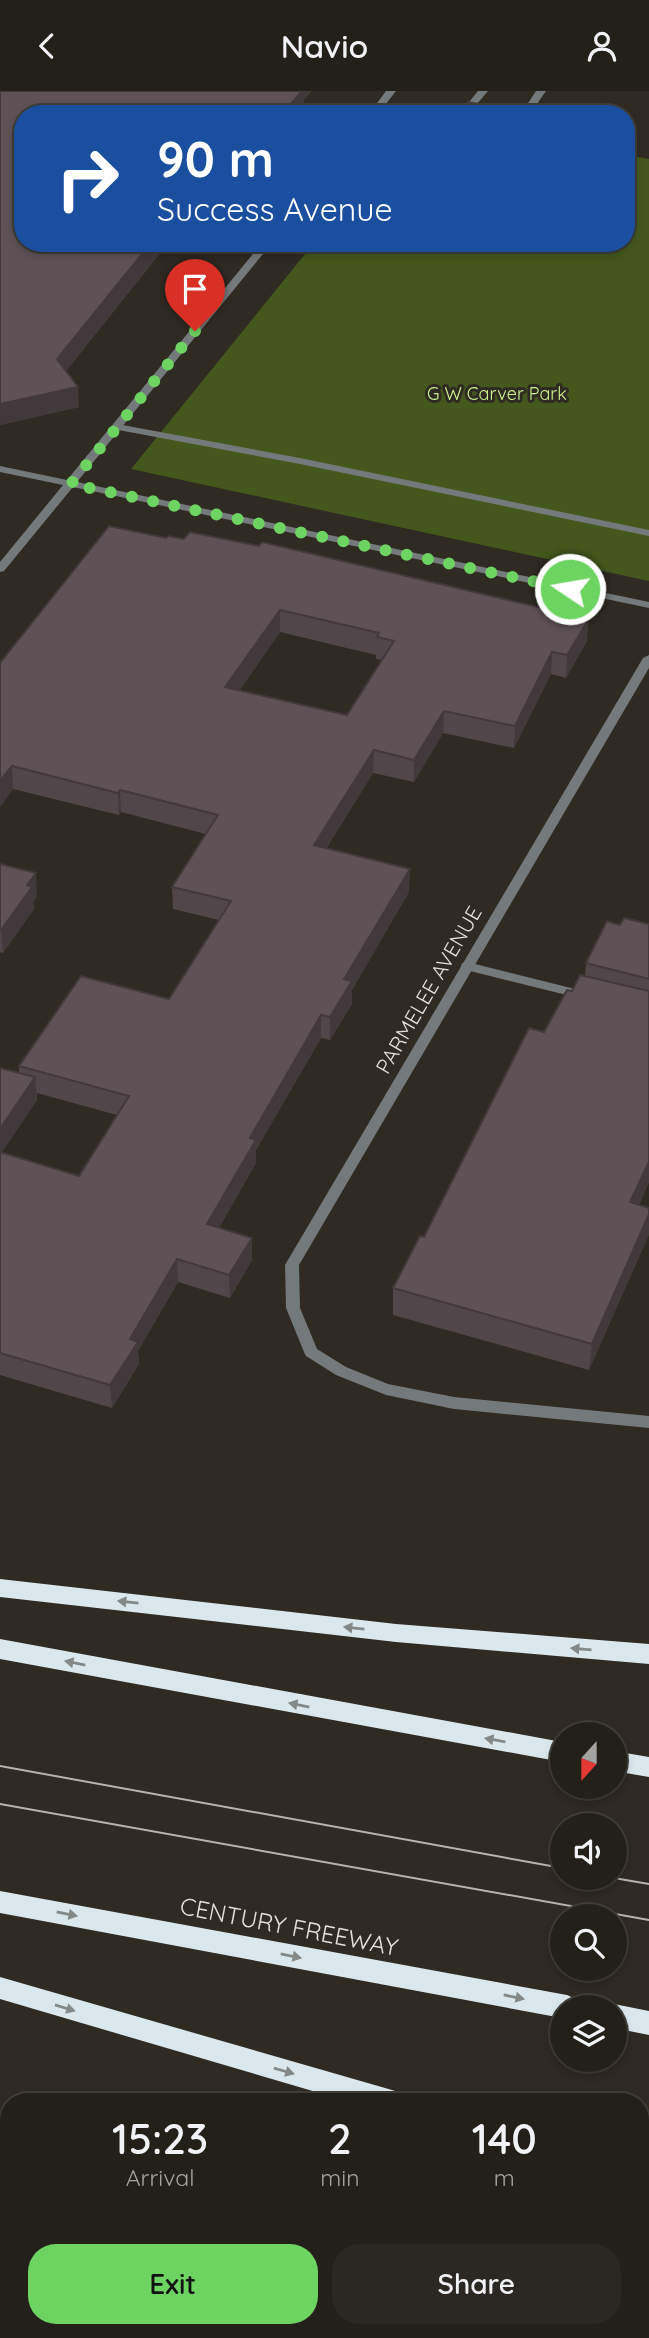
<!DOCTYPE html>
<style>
body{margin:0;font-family:Quicksand,sans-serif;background:#2b2823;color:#f1f3f6;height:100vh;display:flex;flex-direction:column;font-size:26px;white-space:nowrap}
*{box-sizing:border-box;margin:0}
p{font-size:23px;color:#a3a3a2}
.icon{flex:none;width:38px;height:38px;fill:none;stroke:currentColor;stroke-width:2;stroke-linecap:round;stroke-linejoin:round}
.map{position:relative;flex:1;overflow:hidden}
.sheet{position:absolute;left:0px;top:2002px;width:649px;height:245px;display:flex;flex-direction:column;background:#23201a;border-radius:28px 28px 0 0;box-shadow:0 4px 10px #0003,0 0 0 2px #403e39}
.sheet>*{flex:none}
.hud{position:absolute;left:14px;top:14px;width:621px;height:147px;border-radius:28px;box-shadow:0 4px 10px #0003,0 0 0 2px #403e39;background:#1a4fa0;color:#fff;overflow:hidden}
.needle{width:46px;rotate:201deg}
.controls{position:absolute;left:550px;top:1631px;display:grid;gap:14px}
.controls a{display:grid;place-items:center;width:77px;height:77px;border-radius:50%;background:#23201a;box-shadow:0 4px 10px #0003,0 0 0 2px #403e39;font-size:35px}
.pin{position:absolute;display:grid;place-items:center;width:60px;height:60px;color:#fff;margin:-72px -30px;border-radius:50% 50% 50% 0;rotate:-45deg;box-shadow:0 0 7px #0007}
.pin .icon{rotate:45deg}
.me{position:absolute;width:77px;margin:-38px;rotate:282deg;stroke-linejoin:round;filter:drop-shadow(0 0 5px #0008)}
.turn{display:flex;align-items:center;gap:24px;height:147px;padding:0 28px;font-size:32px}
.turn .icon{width:91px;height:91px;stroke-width:2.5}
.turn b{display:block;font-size:49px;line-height:60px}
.eta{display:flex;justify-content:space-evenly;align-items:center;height:119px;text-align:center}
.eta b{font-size:42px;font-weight:600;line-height:49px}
.action{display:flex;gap:14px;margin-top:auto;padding:14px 28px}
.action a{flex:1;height:80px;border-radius:28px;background:#6dd361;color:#111;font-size:28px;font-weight:600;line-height:80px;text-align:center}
.action a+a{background:#2b2823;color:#f1f3f6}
header{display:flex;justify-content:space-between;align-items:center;height:91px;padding:0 28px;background:#23201a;font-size:32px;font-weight:600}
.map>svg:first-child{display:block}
.green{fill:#44581d}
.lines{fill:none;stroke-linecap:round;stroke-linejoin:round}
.service{fill:#74797b;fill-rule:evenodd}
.minor{fill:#74797b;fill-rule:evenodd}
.motorway{fill:#dae7ec;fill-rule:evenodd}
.tram{stroke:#b7b4ae;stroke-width:2}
.wall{fill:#51474a;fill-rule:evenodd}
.shaded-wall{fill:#42393c}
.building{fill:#5e5256;stroke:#42393c;stroke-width:2;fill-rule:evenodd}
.oneway{fill:#848887}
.route{stroke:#6dd361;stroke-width:12;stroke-dasharray:0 21.6}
.labels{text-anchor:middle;stroke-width:6;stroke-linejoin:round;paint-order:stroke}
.far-park-label{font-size:18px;fill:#caf08d;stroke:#2f2a22}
.street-label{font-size:21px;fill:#e3e1db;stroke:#2f2a22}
.near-street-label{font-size:24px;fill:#e3e1db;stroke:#2f2a22}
</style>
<header><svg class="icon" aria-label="back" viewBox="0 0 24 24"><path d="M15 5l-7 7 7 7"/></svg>Navio<svg class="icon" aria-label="person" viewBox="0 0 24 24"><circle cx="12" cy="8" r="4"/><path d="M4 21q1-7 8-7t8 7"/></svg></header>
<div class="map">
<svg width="649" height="2247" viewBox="0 0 649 2247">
<rect width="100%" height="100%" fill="#2f2a22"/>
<path class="green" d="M 627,64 L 649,68 L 649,490 L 131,378 L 314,152 L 626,152 Z"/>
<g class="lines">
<path class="service" d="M 478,0 L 488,0 L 471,20 L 474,23 L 463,23 L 461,21 Z
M 536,0 L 546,0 L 530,23 L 521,23 Z
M 117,333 L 300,367 L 649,439 L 649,445 L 300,373 L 113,338 L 112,336 Z
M 467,871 L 583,900 L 590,904 L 583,908 L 462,878 L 461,875 L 462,872 Z"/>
<path class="minor" d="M 386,0 L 396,0 L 378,23 L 369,23 Z
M 262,152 L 272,152 L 77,391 L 649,511 L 649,517 L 73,396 L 4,480 L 0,481 L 0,471 L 63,394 L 0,381 L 0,375 L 67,389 Z
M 649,564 L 649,577 L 299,1174 L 300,1217 L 317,1258 L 346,1276 L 388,1293 L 454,1306 L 649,1325 L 649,1337 L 454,1318 L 386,1304 L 336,1284 L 306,1265 L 304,1261 L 286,1217 L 285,1174 L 643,567 Z"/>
<path class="motorway" d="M 0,1488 L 396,1533 L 649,1553 L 649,1573 L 396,1551 L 0,1506 Z
M 0,1548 L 562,1651 L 562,1671 L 0,1568 Z
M 614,1660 L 649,1666 L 649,1686 L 614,1680 Z
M 0,1800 L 567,1904 L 576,1908 L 580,1916 L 562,1916 L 562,1927 L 0,1822 Z
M 0,1886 L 392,1999 L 401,2002 L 405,2011 L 350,2011 L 0,1908 Z
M 614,1913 L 649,1920 L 649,1944 L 614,1937 L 614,1916 L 606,1916 Z
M 640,2069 L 649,2071 L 649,2097 L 640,2094 Z"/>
<path class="tram" d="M 0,1675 L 562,1777
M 0,1713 L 649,1829
M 614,1787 L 649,1793"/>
</g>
<path class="wall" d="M 0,0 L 304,9 L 304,17 L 23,152 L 182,152 L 173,163 L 161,161 L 66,280 L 79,316 L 0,334 Z
M 109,435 L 587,550 L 566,587 L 551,583 L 514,657 L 443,642 L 414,691 L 373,682 L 326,758 L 409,801 L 352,899 L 352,913 L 330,949 L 321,947 L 256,1059 L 256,1072 L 219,1137 L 252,1147 L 252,1169 L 230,1207 L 178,1191 L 138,1260 L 139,1273 L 112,1317 L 0,1284 L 0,977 L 19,982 L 19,975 L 169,908 L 219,829 L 173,818 L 172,796 L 206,743 L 121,721 L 119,724 L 13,698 L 0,716 L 0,572 ZM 280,541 L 376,564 L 376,568 L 382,569 L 347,624 L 239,600 ZM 37,1002 L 117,1024 L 79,1085 L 2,1061 L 37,1009 Z
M 0,773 L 37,805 L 33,811 L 34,818 L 3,862 L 0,861 Z
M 649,833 L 649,1091 L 639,1114 L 649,1117 L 649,1143 L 589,1279 L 393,1224 L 393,1197 L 544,941 L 572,900 L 585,885 L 586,872 L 620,834 Z
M 0,2179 L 9,2181 L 9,2238 L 138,2238 L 139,2247 L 0,2247 Z"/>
<path class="shaded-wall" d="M 298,0 L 312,0 L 304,9 L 304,17 L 299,23 L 282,23 Z
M 151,152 L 160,152 L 161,161 L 59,288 L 57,268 Z
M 172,152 L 182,152 L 173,163 Z
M 78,296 L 79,316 L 0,334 L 0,313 Z
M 280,519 L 280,541 L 225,619 L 225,596 Z
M 589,528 L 587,550 L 566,587 L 567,564 Z
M 552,561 L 551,583 L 514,657 L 515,635 Z
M 444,620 L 443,642 L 414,691 L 414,669 Z
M 374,659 L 373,682 L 314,777 L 314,754 Z
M 12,675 L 13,698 L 0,716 L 0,690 Z
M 120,699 L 121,721 L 119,724 L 118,702 Z
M 410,778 L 409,801 L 352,899 L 352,913 L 330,949 L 330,926 L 344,888 Z
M 36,782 L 37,805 L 33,811 L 34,818 L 3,862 L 1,839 L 27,794 Z
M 321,924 L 321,947 L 256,1059 L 256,1072 L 208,1156 L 207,1133 L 250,1047 Z
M 35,986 L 37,1009 L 0,1064 L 0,1038 Z
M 649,1071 L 649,1091 L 627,1138 L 630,1111 Z
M 649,1123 L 649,1144 L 589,1279 L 592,1253 Z
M 252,1147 L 252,1169 L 230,1207 L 229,1184 Z
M 177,1168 L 178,1191 L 138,1260 L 139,1273 L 112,1317 L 110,1294 L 130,1248 Z
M 130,2238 L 138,2238 L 139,2247 L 126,2247 Z"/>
<path class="building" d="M 0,0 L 302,0 L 282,23 L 23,23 L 23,152 L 151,152 L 57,268 L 78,296 L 0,313 Z
M 468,11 L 521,21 L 519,23 L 458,23 Z
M 109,435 L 166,447 L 168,445 L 184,448 L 190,441 L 259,455 L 262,451 L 589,528 L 567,564 L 552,561 L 515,635 L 444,620 L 414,669 L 374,659 L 314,754 L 410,778 L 344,888 L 352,890 L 330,926 L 321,924 L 250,1047 L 256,1049 L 207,1133 L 252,1147 L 229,1184 L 177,1168 L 130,1248 L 138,1251 L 110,1294 L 0,1262 L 0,1061 L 79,1085 L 129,1005 L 19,975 L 81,885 L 169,908 L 231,810 L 172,796 L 218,724 L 120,699 L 118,702 L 12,675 L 0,690 L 0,572 ZM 280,519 L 379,542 L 377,546 L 394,550 L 347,624 L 225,596 Z
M 0,773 L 36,782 L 27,794 L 32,796 L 1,839 L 0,839 Z
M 624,827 L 649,833 L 649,888 L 586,872 L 607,830 L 620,834 Z
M 580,884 L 649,900 L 649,1071 L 630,1111 L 649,1117 L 649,1123 L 592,1253 L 393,1197 L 420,1145 L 424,1146 L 529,937 L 544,941 L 567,899 L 572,900 Z
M 0,977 L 35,986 L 0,1038 Z
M 0,2179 L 9,2181 L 9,2231 L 0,2229 Z
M 32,2238 L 130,2238 L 126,2247 L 61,2247 Z"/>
<defs><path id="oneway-solid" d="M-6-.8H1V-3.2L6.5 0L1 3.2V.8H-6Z" transform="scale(1.75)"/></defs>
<g class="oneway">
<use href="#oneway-solid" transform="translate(128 1511) rotate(-174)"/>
<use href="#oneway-solid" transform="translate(354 1537) rotate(-174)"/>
<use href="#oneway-solid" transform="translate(581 1558) rotate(-175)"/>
<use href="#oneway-solid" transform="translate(75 1572) rotate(-169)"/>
<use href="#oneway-solid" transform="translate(299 1614) rotate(-169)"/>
<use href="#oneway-solid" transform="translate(495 1649) rotate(-170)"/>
<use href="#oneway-solid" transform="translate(67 1823) rotate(11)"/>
<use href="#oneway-solid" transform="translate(291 1865) rotate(11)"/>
<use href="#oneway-solid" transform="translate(514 1906) rotate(11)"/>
<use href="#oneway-solid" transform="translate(65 1917) rotate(17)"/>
<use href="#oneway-solid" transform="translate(284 1980) rotate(16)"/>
</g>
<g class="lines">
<path class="route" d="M 195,240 L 71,393 L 570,498"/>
</g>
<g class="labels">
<g class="far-park-label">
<text x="497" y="309">G W Carver Park</text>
</g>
<g class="street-label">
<text transform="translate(429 899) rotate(-60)" y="7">PARMELEE AVENUE</text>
</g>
<g class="near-street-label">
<text transform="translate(289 1836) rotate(11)" y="8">CENTURY FREEWAY</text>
</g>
</g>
</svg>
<div class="controls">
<a><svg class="needle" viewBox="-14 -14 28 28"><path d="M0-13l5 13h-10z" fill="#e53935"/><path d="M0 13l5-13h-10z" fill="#a3a3a2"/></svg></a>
<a><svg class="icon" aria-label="sound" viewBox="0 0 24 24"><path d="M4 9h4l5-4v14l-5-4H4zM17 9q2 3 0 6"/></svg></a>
<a><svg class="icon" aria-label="search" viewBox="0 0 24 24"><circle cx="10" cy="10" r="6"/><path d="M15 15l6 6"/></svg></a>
<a><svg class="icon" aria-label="layers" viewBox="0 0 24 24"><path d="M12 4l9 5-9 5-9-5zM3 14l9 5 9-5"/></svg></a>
</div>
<div class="pin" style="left:195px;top:240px;background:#d93025"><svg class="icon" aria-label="arrive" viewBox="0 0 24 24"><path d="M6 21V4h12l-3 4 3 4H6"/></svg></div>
<svg class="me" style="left:570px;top:498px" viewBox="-20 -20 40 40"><circle r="17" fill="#6dd361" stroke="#fff" stroke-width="3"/><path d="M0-11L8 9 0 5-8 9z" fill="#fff"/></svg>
<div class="hud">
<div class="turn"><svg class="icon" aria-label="right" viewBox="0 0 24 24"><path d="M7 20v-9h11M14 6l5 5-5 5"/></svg><div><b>90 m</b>Success Avenue</div></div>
</div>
<section class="sheet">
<div class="eta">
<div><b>15:23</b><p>Arrival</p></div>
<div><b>2</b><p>min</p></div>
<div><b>140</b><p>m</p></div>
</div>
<div class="action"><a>Exit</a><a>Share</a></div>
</section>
</div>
